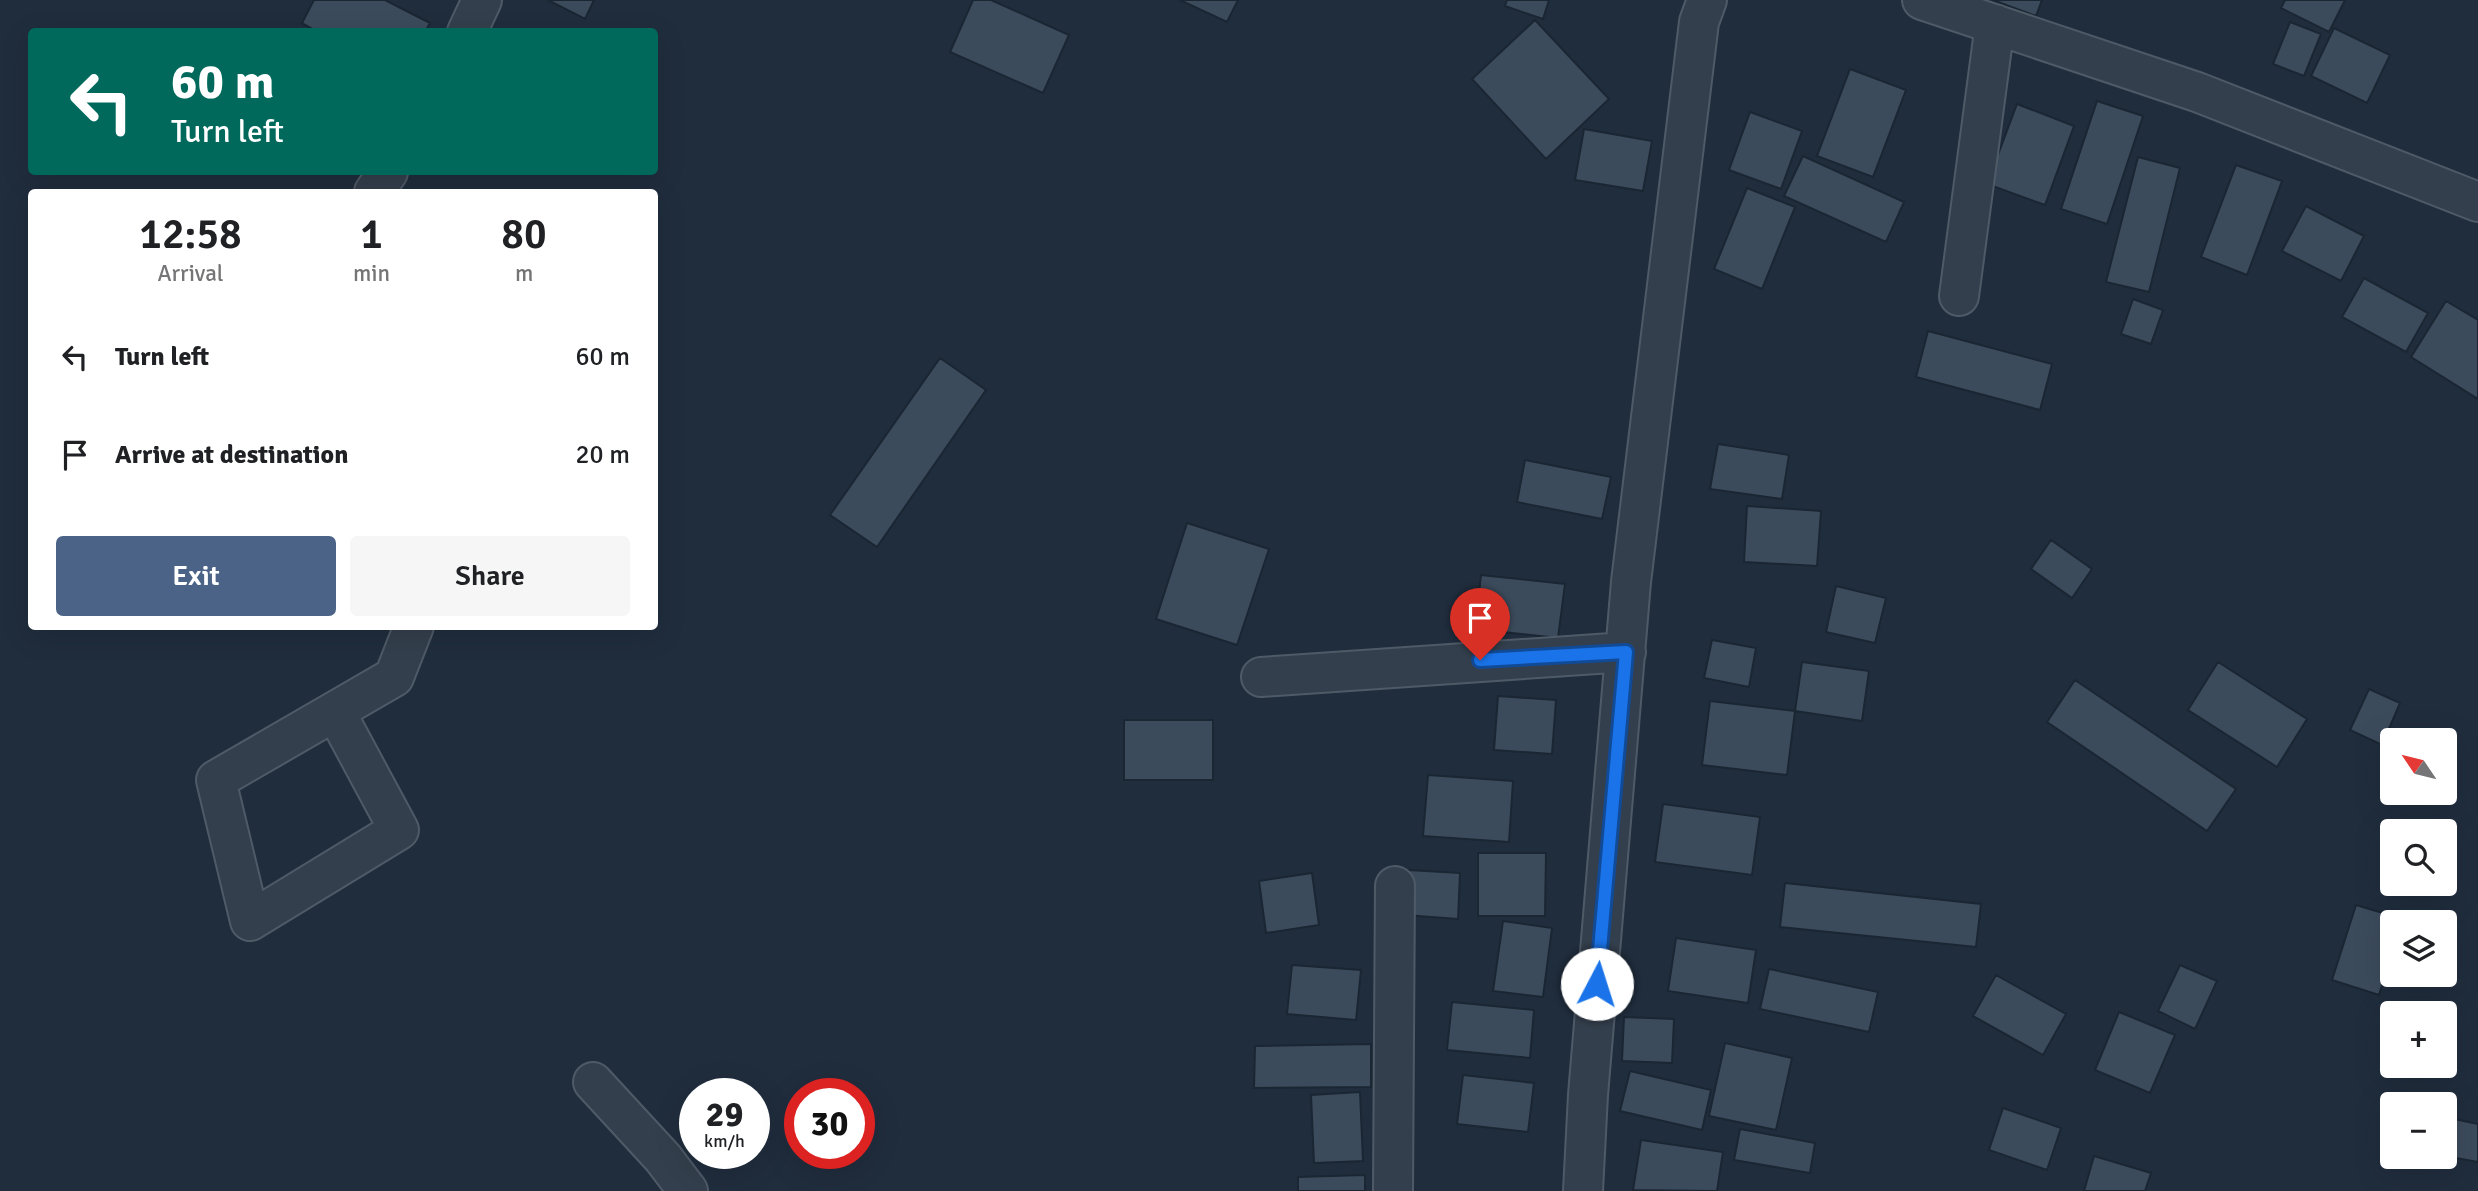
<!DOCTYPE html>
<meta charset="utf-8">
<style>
body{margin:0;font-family:Signika,sans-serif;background:#f6f6f6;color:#202124;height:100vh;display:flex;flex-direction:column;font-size:26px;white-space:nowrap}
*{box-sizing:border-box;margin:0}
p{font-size:23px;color:#757577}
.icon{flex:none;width:38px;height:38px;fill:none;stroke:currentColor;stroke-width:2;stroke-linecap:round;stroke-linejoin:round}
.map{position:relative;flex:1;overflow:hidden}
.side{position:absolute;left:28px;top:189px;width:630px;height:441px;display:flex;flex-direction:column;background:#fff;border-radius:7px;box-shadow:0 7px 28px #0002}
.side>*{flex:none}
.hud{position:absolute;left:28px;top:28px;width:630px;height:147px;border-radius:7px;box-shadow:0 7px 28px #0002;background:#00695c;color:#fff;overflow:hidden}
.needle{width:46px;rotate:305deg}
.controls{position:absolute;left:2380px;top:728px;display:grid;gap:14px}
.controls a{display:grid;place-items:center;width:77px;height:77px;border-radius:7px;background:#fff;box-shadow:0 7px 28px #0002;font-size:35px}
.speed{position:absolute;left:679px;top:1078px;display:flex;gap:14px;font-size:35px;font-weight:700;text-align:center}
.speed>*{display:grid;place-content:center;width:91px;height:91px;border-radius:50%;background:#fff;box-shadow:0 7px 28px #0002;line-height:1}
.speed small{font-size:18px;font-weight:400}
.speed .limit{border:10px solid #d22;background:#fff;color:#111}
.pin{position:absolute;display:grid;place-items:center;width:60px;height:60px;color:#fff;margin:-72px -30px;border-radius:50% 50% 50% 0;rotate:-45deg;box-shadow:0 0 7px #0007}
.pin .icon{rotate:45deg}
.me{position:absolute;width:77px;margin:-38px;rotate:5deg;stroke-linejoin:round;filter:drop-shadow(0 0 5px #0008)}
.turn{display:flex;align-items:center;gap:24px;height:147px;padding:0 28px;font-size:32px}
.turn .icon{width:91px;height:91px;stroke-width:2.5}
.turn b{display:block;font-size:49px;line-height:60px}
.eta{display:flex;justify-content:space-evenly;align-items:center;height:119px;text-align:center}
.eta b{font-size:42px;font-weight:600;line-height:49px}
.action{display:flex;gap:14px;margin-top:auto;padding:14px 28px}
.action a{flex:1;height:80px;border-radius:7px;background:#4a6387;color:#fff;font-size:28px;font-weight:600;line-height:80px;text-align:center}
.action a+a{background:#f6f6f6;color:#202124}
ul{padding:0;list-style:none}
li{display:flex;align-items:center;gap:21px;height:98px;padding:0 28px}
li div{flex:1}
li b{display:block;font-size:26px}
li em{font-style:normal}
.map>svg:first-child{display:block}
.building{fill:#3c4b5c;stroke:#1b2633;stroke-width:2}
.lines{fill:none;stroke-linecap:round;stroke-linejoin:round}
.minor-casing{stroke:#4f5a67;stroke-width:42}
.minor{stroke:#343f4d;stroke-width:38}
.route-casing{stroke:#114b97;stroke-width:18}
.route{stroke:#1a73e8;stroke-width:12}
</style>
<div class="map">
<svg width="2478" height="1191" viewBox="0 0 2478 1191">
<rect width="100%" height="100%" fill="#202d3d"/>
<path class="building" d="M 314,0 L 385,0 L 430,23 L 425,32 L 318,32 L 302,23 Z
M 548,0 L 594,0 L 585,19 Z
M 973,0 L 991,0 L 1069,35 L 1043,93 L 950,52 Z
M 1180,0 L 1238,0 L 1227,22 Z
M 1507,0 L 1549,0 L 1543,19 L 1505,6 Z
M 1993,0 L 2042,0 L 2036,16 Z
M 2285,0 L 2345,0 L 2329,32 L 2281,8 Z
M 1535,20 L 1609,99 L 1546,159 L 1472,79 Z
M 2290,22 L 2321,34 L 2304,76 L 2273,64 Z
M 2334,28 L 2390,55 L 2367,103 L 2311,76 Z
M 1850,69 L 1906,90 L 1873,177 L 1817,156 Z
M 2097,101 L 2143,116 L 2107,224 L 2061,209 Z
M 2017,104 L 2074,126 L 2045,205 L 1987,184 Z
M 1750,112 L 1802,131 L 1781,189 L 1729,170 Z
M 1584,129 L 1652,141 L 1643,191 L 1575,180 Z
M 1803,156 L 1904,202 L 1886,242 L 1784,196 Z
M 2138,157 L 2180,168 L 2149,292 L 2106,282 Z
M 2236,165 L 2282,181 L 2247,275 L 2201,257 Z
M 1747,188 L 1795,207 L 1762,289 L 1714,269 Z
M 2306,206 L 2364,236 L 2341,281 L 2282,251 Z
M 2364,278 L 2428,313 L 2406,352 L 2342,317 Z
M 2133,299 L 2163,310 L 2151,344 L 2121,334 Z
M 2446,301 L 2478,320 L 2478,399 L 2411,357 Z
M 1928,331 L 2052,364 L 2040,410 L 1916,377 Z
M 940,358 L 986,390 L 877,547 L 830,515 Z
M 1718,444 L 1789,455 L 1782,499 L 1710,489 Z
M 1525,460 L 1611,477 L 1602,519 L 1517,502 Z
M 1747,506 L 1821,511 L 1817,566 L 1744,562 Z
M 1187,523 L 1269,549 L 1237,645 L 1156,619 Z
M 2051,540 L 2092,569 L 2072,598 L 2031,569 Z
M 1481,575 L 1565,584 L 1558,638 L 1475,629 Z
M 1836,586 L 1886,598 L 1875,643 L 1826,632 Z
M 1712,640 L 1756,648 L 1749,687 L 1704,678 Z
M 1802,662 L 1869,671 L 1862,721 L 1795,711 Z
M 2218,662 L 2307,719 L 2277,767 L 2188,710 Z
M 2075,680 L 2236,789 L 2207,831 L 2047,722 Z
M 2369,689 L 2400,703 L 2382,745 L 2350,730 Z
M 1498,696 L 1556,700 L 1552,754 L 1494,750 Z
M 1710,701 L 1795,711 L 1787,775 L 1702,765 Z
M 1124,720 L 1213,720 L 1213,780 L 1124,780 Z
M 1428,775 L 1513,781 L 1509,842 L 1423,836 Z
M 1663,804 L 1760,817 L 1752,875 L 1655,862 Z
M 1478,853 L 1546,853 L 1545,916 L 1478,916 Z
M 1408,870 L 1460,873 L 1458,919 L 1405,915 Z
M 1312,873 L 1319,925 L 1266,933 L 1259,881 Z
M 1785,883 L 1981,904 L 1976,947 L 1780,927 Z
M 2356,905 L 2403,919 L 2402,922 L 2392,922 L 2392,952 L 2379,995 L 2332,980 Z
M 1503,921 L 1552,928 L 1543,997 L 1493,991 Z
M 1676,938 L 1756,950 L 1748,1003 L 1668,991 Z
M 1292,965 L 1361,970 L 1356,1020 L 1287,1014 Z
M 2180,965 L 2217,981 L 2195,1029 L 2158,1011 Z
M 1769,969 L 1878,992 L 1869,1032 L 1760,1009 Z
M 1996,975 L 2066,1014 L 2043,1055 L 1973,1016 Z
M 1452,1002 L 1534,1010 L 1530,1058 L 1447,1050 Z
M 2119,1012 L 2175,1035 L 2150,1093 L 2095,1070 Z
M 1624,1017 L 1674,1019 L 1672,1063 L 1622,1061 Z
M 1725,1043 L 1792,1058 L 1776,1130 L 1709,1116 Z
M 1371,1044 L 1371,1087 L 1254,1088 L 1255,1046 Z
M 1630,1071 L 1711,1090 L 1702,1130 L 1620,1111 Z
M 1463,1075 L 1534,1083 L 1528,1132 L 1457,1124 Z
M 1360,1092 L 1363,1161 L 1314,1163 L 1311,1095 Z
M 2390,1106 L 2392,1107 L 2392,1145 L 2382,1143 Z
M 2003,1108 L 2061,1128 L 2047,1170 L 1989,1150 Z
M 2445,1117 L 2478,1124 L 2478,1162 L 2445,1156 Z
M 1740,1129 L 1815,1143 L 1810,1173 L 1734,1160 Z
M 1641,1140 L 1723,1152 L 1717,1191 L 1633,1190 Z
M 2094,1156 L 2151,1173 L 2145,1191 L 2084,1191 Z
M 1365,1175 L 1365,1191 L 1298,1191 L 1298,1177 Z"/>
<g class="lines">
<g class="minor-casing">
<path id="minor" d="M 1922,0 L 2197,92 L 2478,202
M 467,32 L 482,0
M 374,192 L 388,172
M 1959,296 L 1995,24
M 1261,677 L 1626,652
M 335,711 L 399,830 L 250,921 L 216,780 L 394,677 L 414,626
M 593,1082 L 663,1158 L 688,1191
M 1393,1191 L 1395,886
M 1583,1191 L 1588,1095 L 1631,582 L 1699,22 L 1707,0"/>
</g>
<use href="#minor" class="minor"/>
</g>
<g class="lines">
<g class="route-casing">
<path id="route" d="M 1480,660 L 1626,652 L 1597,984"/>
</g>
<use href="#route" class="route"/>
</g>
</svg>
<div class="controls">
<a><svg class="needle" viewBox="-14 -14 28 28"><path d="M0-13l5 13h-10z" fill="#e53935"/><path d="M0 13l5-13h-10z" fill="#757577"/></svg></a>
<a><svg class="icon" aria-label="search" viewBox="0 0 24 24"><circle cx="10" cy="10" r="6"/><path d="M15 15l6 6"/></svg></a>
<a><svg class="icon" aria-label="layers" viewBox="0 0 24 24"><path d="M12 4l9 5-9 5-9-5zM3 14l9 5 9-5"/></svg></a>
<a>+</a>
<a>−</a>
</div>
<div class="speed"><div>29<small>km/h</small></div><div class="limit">30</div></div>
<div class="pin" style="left:1480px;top:660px;background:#d93025"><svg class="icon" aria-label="arrive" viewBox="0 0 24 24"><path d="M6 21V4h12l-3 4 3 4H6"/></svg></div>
<svg class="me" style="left:1597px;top:984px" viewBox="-20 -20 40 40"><circle r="19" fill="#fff"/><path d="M0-13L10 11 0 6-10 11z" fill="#1a73e8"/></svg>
<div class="hud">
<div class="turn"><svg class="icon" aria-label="left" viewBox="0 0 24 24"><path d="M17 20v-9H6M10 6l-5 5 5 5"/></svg><div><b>60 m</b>Turn left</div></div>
</div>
<section class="side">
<div class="eta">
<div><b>12:58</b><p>Arrival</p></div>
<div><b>1</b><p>min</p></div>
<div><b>80</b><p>m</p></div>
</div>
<ul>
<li><svg class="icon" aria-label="left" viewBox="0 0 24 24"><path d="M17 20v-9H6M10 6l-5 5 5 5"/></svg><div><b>Turn left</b></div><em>60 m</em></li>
<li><svg class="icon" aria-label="arrive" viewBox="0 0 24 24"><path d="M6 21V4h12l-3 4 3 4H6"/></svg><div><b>Arrive at destination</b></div><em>20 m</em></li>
</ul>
<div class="action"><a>Exit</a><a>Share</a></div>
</section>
</div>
